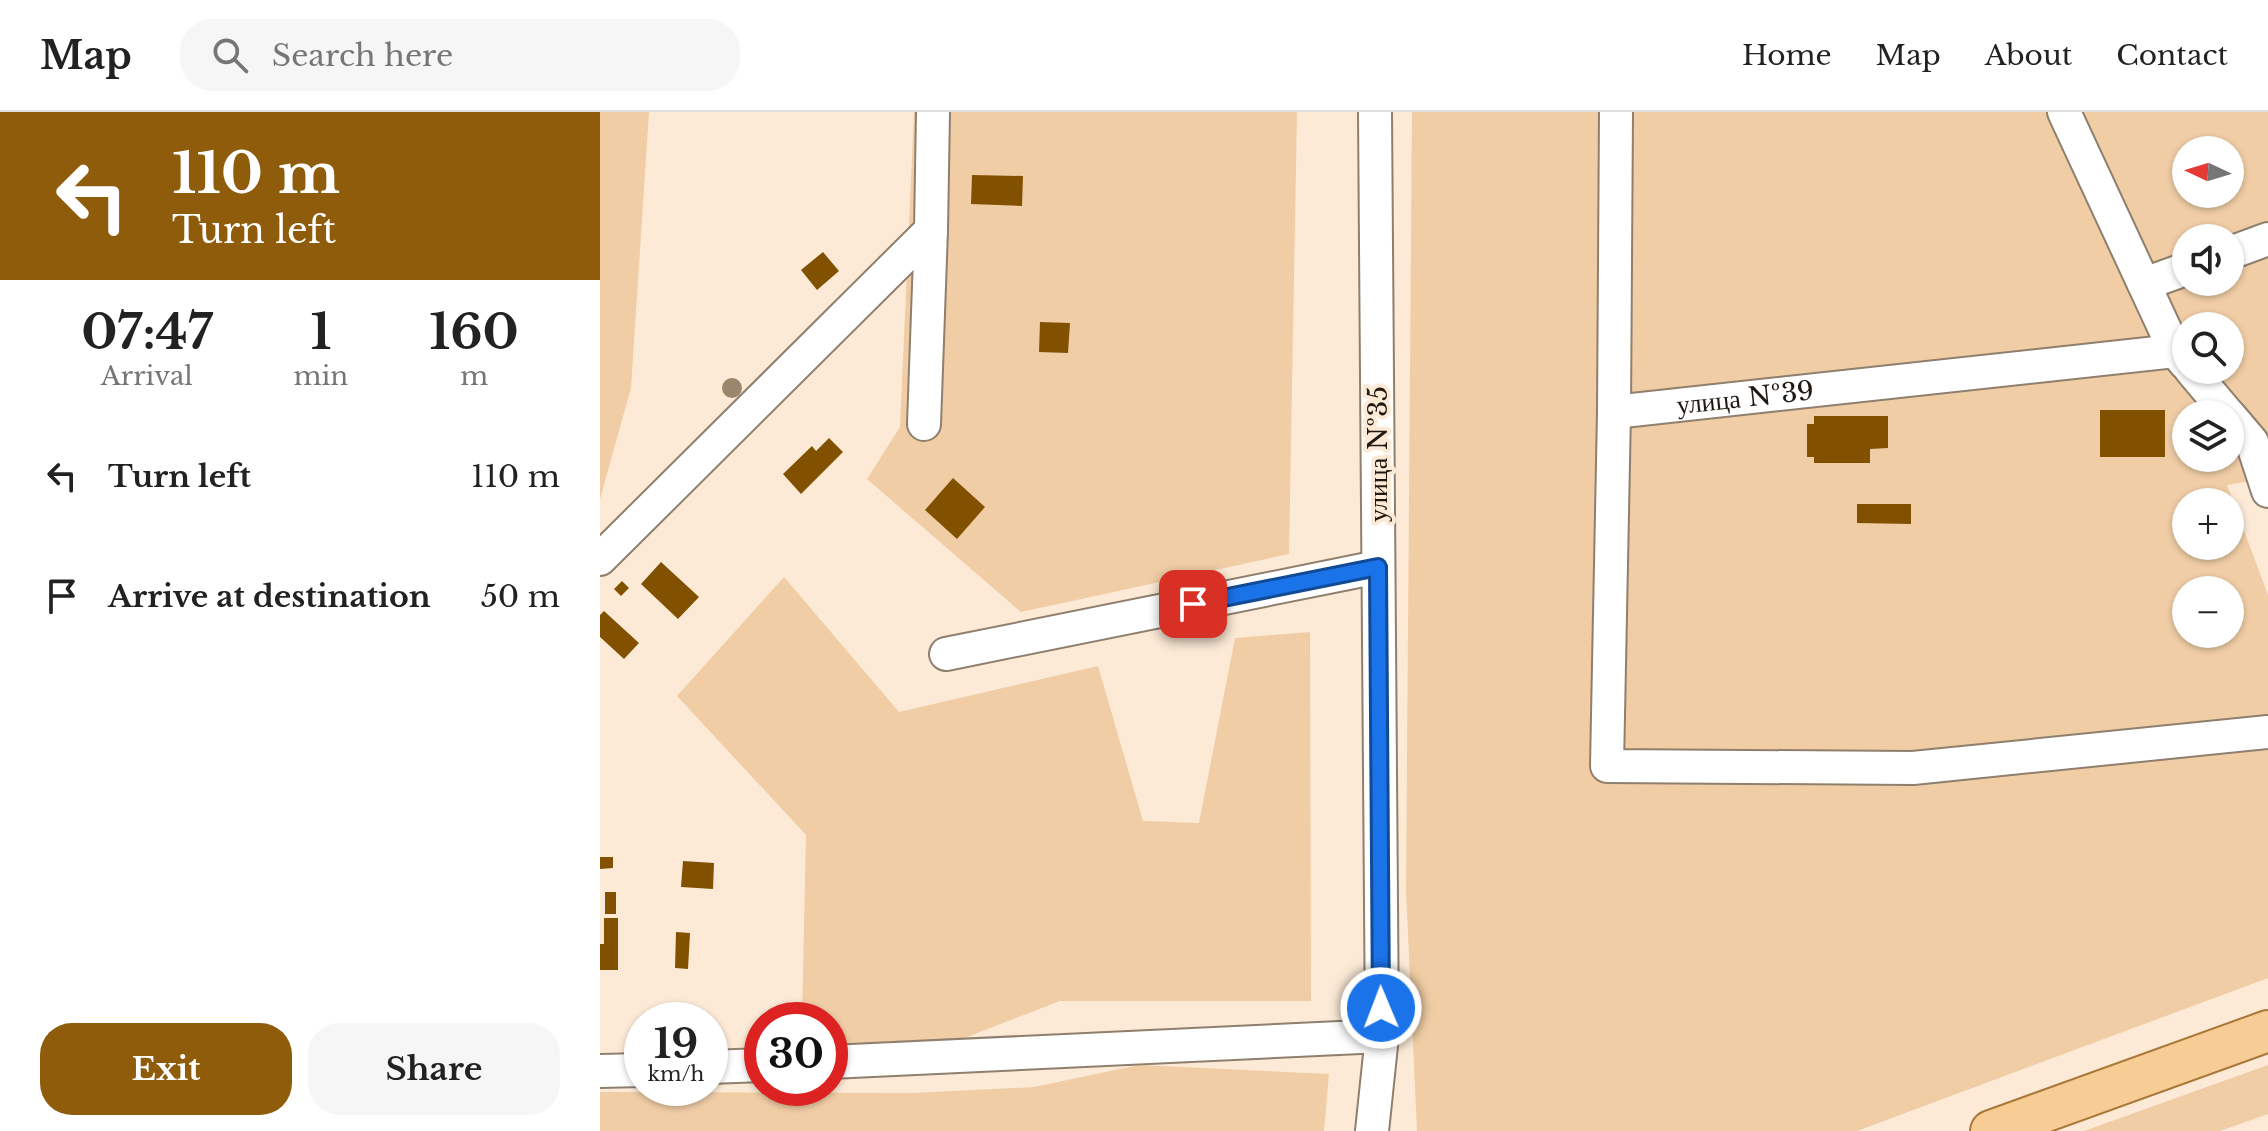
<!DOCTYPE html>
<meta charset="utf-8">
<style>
body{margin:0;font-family:"Libre Baskerville",serif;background:#f6f6f6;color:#222;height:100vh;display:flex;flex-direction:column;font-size:30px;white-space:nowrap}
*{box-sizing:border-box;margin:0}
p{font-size:26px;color:#767676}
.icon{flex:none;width:44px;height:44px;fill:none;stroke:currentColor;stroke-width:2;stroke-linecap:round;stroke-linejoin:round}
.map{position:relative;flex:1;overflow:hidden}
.side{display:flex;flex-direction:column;background:#fff;width:600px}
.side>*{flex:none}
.banner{background:#8f5c0c;color:#fff;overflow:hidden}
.needle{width:52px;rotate:274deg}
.fabs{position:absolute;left:1572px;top:24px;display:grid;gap:16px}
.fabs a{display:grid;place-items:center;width:72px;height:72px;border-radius:50%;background:#fff;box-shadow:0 2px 6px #0004;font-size:40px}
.speed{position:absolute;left:24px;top:890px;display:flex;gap:16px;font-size:40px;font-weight:700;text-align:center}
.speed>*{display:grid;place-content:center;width:104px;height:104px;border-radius:50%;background:#fff;box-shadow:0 2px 6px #0004;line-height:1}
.speed small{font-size:20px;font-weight:400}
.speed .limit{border:12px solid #d22;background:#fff;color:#111}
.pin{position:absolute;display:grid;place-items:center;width:68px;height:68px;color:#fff;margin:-34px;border-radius:16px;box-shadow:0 4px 12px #0006}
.me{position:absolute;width:88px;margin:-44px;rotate:359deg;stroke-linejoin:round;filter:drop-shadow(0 0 6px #0008)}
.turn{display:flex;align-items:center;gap:28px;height:168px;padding:0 40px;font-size:36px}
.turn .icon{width:104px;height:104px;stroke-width:2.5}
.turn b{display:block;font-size:56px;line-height:68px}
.eta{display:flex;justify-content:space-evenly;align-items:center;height:136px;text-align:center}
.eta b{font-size:48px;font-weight:700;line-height:56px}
.cta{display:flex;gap:16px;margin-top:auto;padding:16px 40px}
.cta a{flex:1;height:92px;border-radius:32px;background:#8f5c0c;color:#fff;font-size:32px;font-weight:700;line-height:92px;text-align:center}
.cta a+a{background:#f6f6f6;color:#222}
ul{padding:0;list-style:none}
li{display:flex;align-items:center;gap:24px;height:120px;padding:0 40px}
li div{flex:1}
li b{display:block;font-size:30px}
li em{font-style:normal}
header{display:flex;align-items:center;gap:48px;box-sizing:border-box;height:112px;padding:0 40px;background:#fff;border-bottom:2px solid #e0e0e0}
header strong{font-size:38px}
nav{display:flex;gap:44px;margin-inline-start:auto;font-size:28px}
.search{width:560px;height:72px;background:#f6f6f6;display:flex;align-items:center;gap:20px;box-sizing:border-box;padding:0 28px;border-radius:32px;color:#767676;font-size:30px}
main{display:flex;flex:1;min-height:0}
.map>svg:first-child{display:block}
.green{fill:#f0cda5;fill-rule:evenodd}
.building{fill:#825100}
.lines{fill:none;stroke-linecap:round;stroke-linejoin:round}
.minor-casing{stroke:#8f7f6d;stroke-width:36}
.major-casing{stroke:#a97839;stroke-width:44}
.minor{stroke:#fff;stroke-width:32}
.major{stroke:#f8cd95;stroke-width:40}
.tree{fill:#9a856d}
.route-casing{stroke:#114b97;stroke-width:20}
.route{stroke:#1a73e8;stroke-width:14}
.labels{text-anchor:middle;stroke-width:8;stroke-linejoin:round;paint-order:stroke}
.street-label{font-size:26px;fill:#1f1911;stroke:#fcead6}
</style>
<header>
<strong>Map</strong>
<div class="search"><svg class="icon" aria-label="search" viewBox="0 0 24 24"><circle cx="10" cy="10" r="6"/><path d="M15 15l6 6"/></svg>Search here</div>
<nav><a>Home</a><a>Map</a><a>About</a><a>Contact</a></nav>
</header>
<main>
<section class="side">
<div class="banner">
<div class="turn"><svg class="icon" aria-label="left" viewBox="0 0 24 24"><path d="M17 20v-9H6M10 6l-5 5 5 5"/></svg><div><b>110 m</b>Turn left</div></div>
</div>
<div class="eta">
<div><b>07:47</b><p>Arrival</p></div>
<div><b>1</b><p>min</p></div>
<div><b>160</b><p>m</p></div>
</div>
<ul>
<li><svg class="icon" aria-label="left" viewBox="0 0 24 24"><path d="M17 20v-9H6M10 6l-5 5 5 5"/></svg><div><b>Turn left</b></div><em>110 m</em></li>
<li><svg class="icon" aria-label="arrive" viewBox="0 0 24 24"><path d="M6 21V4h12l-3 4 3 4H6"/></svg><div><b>Arrive at destination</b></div><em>50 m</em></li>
</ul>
<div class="cta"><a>Exit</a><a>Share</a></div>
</section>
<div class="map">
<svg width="1668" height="1019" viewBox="0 0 1668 1019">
<rect width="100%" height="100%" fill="#fcead6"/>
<path class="green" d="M 0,0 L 49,0 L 31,276 L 0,387 Z
M 314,0 L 697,0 L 689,442 L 421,500 L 267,367 L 300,315 Z
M 812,0 L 1668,0 L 1668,366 L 1627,373 L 1668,483 L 1668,866 L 1257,1019 L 817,1019 L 806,778 ZM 1586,38 L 1630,38 L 1630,82 L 1586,82 ZM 1586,126 L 1630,126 L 1630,170 L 1586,170 ZM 1586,214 L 1630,214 L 1630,258 L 1586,258 ZM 1586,302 L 1630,302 L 1630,346 L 1586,346 ZM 1586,390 L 1630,390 L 1630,434 L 1586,434 ZM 1586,478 L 1630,478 L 1630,522 L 1586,522 Z
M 184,465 L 299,600 L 498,554 L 543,709 L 599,711 L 635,526 L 710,520 L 711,889 L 460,889 L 341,935 L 230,933 L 230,908 L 202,908 L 206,723 L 77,584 Z
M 539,953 L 729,962 L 724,1019 L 0,1019 L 0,980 L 313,981 L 434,975 Z
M 1668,953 L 1668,1002 L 1620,1019 L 1484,1019 Z"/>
<path class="building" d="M 372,63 L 423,64 L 422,94 L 371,92 Z
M 223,140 L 239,159 L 217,178 L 201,158 Z
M 440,210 L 470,211 L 468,241 L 439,240 Z
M 1500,298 L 1565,298 L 1565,345 L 1500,345 Z
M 1214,304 L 1288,304 L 1288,336 L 1270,337 L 1270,351 L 1214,351 L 1214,345 L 1207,345 L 1207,312 L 1214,312 Z
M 229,326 L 243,340 L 201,382 L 183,362 L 212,334 L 216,339 Z
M 353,366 L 385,395 L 357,427 L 325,398 Z
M 1257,392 L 1311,392 L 1311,412 L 1257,411 Z
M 61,450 L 99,485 L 78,507 L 41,472 Z
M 22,469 L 29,476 L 21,484 L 14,477 Z
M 4,499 L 39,531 L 24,547 L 0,525 L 0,503 Z
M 0,745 L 13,745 L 13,756 L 0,757 Z
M 83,749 L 114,751 L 113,777 L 81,775 Z
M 5,780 L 16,780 L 16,802 L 5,802 Z
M 4,806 L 18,806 L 18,858 L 0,858 L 0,832 L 4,832 Z
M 76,820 L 90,821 L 88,857 L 75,856 Z"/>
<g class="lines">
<g class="minor-casing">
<g id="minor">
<path id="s1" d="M 1016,0 L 1014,300 L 1575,239"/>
<path d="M 1464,0 L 1575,239 L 1586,252"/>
<path d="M 331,118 L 333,0"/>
<path d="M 1630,141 L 1668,127"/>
<path d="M 1544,172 L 1586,157"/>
<path d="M 1591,258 L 1628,302"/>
<path d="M 1014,300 L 1007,654 L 1313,656 L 1668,620"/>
<path d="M 1630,304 L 1652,330 L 1668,379"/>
<path d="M 0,447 L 331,118 L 324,312"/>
<path d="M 346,542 L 778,455"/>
<path d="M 230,950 L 782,924"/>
<path d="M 110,955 L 162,953"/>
<path d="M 0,959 L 42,958"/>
<path d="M 772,1019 L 782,924 L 775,0"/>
</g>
</g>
<g class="major-casing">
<path id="major" d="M 1391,1019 L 1668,919"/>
</g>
<use href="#minor" class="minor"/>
<use href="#major" class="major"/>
</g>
<circle class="tree" cx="132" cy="276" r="10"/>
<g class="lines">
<g class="route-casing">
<path id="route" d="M 593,492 L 778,455 L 781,896"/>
</g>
<use href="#route" class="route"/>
</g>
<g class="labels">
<g class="street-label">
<text dy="9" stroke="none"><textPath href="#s1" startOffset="432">улица №39</textPath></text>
<text transform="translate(778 342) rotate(-90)" y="9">улица №35</text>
</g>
</g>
</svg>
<div class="fabs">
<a><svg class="needle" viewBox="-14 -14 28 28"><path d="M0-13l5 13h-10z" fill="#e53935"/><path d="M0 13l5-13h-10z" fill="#767676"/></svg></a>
<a><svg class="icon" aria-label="sound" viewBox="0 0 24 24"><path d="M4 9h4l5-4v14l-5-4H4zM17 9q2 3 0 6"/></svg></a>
<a><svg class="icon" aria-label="search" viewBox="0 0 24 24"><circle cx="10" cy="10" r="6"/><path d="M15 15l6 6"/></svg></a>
<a><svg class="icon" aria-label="layers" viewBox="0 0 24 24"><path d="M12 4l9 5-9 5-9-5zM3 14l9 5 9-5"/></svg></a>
<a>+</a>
<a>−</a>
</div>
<div class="speed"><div>19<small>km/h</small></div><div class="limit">30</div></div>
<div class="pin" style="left:593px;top:492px;background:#d93025"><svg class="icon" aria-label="arrive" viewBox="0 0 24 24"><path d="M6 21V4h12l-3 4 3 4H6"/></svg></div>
<svg class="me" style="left:781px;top:896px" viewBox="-20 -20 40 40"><circle r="17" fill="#1a73e8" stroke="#fff" stroke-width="3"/><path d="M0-11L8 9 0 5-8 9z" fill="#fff"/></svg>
</div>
</main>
